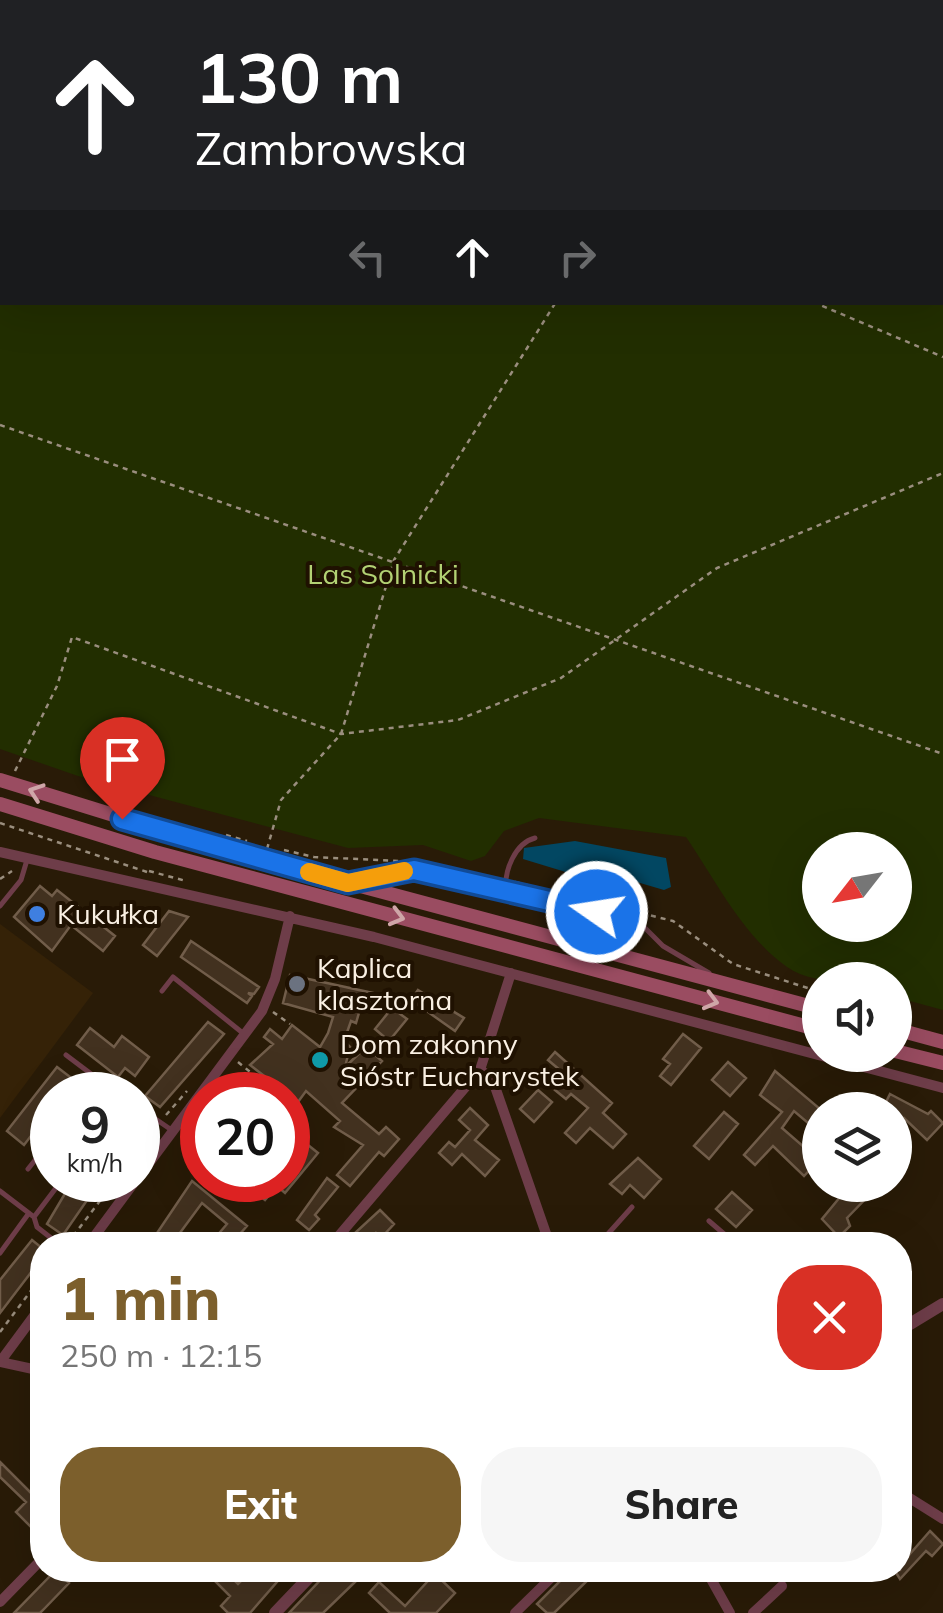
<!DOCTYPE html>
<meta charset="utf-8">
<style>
body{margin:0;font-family:Mulish,sans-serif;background:#f6f6f6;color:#222;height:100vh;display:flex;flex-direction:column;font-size:38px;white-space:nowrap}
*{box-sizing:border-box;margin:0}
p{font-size:32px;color:#767676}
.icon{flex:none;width:55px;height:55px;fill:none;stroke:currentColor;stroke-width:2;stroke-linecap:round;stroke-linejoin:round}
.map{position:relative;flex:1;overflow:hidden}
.sheet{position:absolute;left:30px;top:1232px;width:882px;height:350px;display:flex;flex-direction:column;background:#fff;border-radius:40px;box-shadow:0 10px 40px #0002}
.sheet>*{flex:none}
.hud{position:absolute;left:0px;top:0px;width:945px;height:305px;box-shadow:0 10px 40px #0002;background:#202124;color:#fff;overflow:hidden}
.needle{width:65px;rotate:239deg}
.buttons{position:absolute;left:802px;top:832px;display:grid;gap:20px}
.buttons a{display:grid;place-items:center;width:110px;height:110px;border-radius:50%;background:#fff;box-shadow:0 10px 40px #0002;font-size:50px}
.speed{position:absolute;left:30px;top:1072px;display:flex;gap:20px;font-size:50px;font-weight:700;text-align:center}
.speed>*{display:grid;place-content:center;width:130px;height:130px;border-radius:50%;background:#fff;box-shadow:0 10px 40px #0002;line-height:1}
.speed small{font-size:25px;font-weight:400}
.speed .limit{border:15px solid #d22;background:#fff;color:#111}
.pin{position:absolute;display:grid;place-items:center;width:85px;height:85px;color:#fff;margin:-102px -42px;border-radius:50% 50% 50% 0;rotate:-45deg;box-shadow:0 0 10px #0007}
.pin .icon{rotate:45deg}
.me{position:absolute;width:110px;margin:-55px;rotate:283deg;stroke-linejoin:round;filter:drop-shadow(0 0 8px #0008)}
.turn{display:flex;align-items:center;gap:35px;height:210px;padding:0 30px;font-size:45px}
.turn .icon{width:130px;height:130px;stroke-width:2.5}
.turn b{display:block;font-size:70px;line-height:85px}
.lanes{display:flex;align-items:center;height:95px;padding:0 30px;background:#0003;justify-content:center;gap:50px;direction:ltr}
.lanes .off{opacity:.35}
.round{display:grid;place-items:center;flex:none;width:105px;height:105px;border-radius:40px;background:#f6f6f6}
.headline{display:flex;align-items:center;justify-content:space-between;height:170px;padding:0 30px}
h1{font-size:60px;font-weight:800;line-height:75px;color:#7c5f2c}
.button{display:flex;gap:20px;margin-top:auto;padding:20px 30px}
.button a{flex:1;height:115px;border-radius:40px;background:#7c5f2c;color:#fff;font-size:40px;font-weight:800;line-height:115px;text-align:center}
.button a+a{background:#f6f6f6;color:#222}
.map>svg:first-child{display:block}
.built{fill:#352207}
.green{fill:#222e00;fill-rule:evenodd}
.water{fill:#024762}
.building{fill:#42311f;stroke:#715d4a;stroke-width:2.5}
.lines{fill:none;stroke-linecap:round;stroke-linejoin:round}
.path{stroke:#9a8e7e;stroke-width:2.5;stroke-dasharray:5 5;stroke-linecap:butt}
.service{stroke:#6e3d49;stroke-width:5}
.minor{stroke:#6e3d49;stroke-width:10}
.tertiary{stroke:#6e3d49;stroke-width:12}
.secondary{stroke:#9a4c61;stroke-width:14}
.oneway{stroke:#cfa6a8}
.route-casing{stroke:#114b97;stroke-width:25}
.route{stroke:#1a73e8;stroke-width:18}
.slow{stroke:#f59e0b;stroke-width:18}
.shop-dot{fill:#3f7fe0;stroke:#1f1101;stroke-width:4}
.worship-dot{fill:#6b7280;stroke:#1f1101;stroke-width:4}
.culture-dot{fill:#0f9aa8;stroke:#1f1101;stroke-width:4}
.labels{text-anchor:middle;stroke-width:8;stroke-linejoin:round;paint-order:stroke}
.park-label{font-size:28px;fill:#b3d274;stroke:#1f1101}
.poi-label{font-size:28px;fill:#faf0e3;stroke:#1f1101;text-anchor:start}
</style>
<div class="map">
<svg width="943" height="1613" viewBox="0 0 943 1613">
<rect width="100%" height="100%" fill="#291b07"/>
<path class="built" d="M 0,924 L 93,993 L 0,1118 Z"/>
<path class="green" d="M 0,0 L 943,0 L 943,1010 L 895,997 L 895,980 C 863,980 815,987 787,967 C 743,936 716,881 686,837 L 539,818 L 504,831 L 485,856 L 471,861 L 423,845 L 348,848 L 78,776 L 0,749 ZM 2,2 L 942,2 L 942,302 L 2,302 ZM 820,850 L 895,850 L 895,925 L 820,925 Z"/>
<path class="water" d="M 575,841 L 666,858 L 671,887 L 664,890 L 623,878 L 582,877 L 523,859 L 524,848 Z"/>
<path class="building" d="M 40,886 L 52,896 L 57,890 L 115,936 L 103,951 L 71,925 L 52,951 L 14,917 Z
M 169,911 L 188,917 L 157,956 L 143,945 Z
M 191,941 L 259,987 L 254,994 L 248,993 L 252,996 L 247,1003 L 181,957 Z
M 290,975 L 373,993 L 369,1008 L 361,1006 L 356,1023 L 351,1021 L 344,1041 L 350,1047 L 345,1067 L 366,1047 L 382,1061 L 342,1103 L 379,1134 L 386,1127 L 399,1139 L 384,1156 L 379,1152 L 350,1186 L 337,1175 L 363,1145 L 334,1127 L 340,1121 L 306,1091 L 298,1102 L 250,1065 L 273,1044 L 264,1037 L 270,1029 L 282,1039 L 292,1025 L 320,1047 L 328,1033 L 333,1017 L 283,1003 Z
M 418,990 L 464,1018 L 455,1031 L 411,1000 Z
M 392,1008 L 407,1019 L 389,1041 L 375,1029 Z
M 208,1022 L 224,1034 L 160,1107 L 145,1096 Z
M 90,1028 L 114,1047 L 122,1036 L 149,1057 L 135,1076 L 125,1068 L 118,1077 L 77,1045 Z
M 683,1034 L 701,1048 L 671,1085 L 660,1076 L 670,1064 L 663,1059 Z
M 555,1052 L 612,1103 L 603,1113 L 626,1134 L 613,1148 L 590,1128 L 576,1143 L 565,1133 L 588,1108 L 571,1094 L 566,1099 L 555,1090 L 567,1076 L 548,1060 Z
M 728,1062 L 746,1078 L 730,1096 L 712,1080 Z
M 57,1067 L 74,1080 L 72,1089 L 68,1095 L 52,1095 L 52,1119 L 47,1115 L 24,1145 L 7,1131 Z
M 775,1071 L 820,1109 L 820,1121 L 814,1128 L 794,1111 L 782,1128 L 819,1160 L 804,1176 L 773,1146 L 755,1165 L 744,1155 L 782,1112 L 760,1095 Z
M 538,1090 L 552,1102 L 534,1122 L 520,1109 Z
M 890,1094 L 928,1114 L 931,1111 L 943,1123 L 927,1140 L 904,1118 L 895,1127 L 895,1110 L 882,1110 Z
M 470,1108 L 488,1125 L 475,1140 L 499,1160 L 485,1176 L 462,1154 L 452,1165 L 439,1153 L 449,1142 L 455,1147 L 470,1130 L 459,1120 Z
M 724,1112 L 738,1124 L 709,1159 L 694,1146 Z
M 288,1129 L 318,1153 L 285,1193 L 277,1186 L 265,1200 L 249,1187 L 255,1180 L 288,1180 Z
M 638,1158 L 661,1179 L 644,1198 L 630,1185 L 622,1194 L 610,1184 Z
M 327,1178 L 338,1187 L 315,1215 L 319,1219 L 309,1230 L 297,1220 Z
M 73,1180 L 101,1180 L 63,1235 L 47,1224 Z
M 192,1181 L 247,1226 L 230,1245 L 209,1245 L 227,1224 L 202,1203 L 171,1245 L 149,1245 Z
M 850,1185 L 879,1185 L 847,1218 L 850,1226 L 839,1237 L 822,1219 Z
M 732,1192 L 752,1210 L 736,1227 L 716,1209 Z
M 380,1210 L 394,1224 L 381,1238 L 376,1233 L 368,1245 L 342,1245 Z
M 32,1240 L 42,1248 L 42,1258 L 0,1313 L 0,1280 Z
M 0,1462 L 33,1495 L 42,1488 L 42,1523 L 35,1531 L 16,1512 L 26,1502 L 0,1477 Z
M 930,1531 L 943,1544 L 932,1556 L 926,1551 L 900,1579 L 895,1571 L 900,1570 L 900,1548 L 909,1555 Z
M 56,1570 L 69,1583 L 45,1608 L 40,1613 L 14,1613 Z
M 204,1570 L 224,1570 L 238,1584 L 252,1570 L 278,1570 L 283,1575 L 250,1613 L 228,1613 L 221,1606 L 230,1596 Z
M 330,1570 L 341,1570 L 355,1582 L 323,1613 L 289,1613 Z
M 418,1570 L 431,1570 L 455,1593 L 436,1613 L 390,1613 L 369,1593 L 379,1582 L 405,1606 L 427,1582 Z
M 571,1570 L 584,1570 L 591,1577 L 554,1613 L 547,1613 L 537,1604 Z"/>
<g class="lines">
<path class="path" d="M 746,0 L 752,2
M 155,2 L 156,0
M 662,2 L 662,0
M 0,8 L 2,9
M 942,77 L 943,78
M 0,200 L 2,197
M 813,302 L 943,357
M 0,425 L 943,754
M 15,771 L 57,686 L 72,637 L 341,734 L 458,720 L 561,678 L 717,568 L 943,473
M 0,823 L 150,873
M 226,835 L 247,841
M 267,849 L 281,800 L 341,734 L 394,560 L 556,302
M 284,850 L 314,857 L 420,862
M 149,871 L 186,881
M 0,879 L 12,871
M 515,882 L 673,921 L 733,964 L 820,992
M 273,1012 L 290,1024
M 238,1062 L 278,1095
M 166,1115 L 187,1091
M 138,1151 L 155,1129
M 67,1244 L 116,1180
M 0,1332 L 42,1276"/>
<path class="service" d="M 360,881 L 404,871 L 425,872 L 627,920 L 643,926 L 663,946 L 709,973
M 506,890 C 504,871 515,843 535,838
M 0,906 L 21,880 L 27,860
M 162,991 L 173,977 L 244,1034
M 66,1055 L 119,1095
M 88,1095 L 98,1082
M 138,1107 L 173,1131
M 28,1169 L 52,1139
M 0,1191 L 34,1217 L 62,1180
M 34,1217 L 37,1227 L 60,1245
M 709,1221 L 737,1245
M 598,1245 L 632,1207
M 0,1253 L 29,1213"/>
<path class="minor" d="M 0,852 L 374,937 L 943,1088
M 511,973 L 480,1070 L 492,1078 L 550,1245
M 138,1178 L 262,1011 L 275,979 L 290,916
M 88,1245 L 136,1180
M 331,1245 L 480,1070
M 42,1305 L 0,1362 L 42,1371
M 900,1492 L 943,1519
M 706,1570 L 730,1613
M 0,1602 L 42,1559
M 515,1613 L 559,1570
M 753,1613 L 782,1586"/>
<path class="tertiary" d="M 900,1330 L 943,1304
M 275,1613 L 316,1570"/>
<path class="secondary" d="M 0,780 L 230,851 L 820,1009
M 0,804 L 155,852 L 820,1030
M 895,1029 L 943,1042
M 895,1051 L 943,1063"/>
</g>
<defs><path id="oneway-chevron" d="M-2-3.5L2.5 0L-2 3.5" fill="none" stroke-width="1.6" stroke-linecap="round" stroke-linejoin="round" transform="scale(2.5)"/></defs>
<g class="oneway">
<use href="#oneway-chevron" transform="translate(36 792) rotate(-161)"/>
<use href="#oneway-chevron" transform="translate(397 917) rotate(15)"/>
<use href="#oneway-chevron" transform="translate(711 1001) rotate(15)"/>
</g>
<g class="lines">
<g class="route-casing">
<path id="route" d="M 122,819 L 348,883 L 414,870 L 597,912"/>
</g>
<use href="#route" class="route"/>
<path class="slow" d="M 309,872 L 348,883 L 404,871"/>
</g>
<circle class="shop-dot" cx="37" cy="914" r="10"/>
<circle class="worship-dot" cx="297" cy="984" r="10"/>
<circle class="culture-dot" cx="320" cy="1060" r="10"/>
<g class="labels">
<g class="park-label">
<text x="383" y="584">Las Solnicki</text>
</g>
<g class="poi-label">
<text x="57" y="924">Kukułka</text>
<text x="317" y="978">Kaplica<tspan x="317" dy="32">klasztorna</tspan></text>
<text x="340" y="1054">Dom zakonny<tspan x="340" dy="32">Sióstr Eucharystek</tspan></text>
</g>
</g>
</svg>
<div class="buttons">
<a><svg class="needle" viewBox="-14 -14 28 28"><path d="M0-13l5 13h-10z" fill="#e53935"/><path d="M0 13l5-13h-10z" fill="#767676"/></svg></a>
<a><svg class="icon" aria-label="sound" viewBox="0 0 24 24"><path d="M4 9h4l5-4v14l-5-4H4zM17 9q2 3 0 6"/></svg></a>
<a><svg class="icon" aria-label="layers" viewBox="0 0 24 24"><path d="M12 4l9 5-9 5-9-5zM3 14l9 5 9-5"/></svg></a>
</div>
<div class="speed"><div>9<small>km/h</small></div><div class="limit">20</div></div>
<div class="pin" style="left:122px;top:819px;background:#d93025"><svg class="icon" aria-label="arrive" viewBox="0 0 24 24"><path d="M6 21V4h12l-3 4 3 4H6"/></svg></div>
<svg class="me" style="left:597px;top:912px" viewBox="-20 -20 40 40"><circle r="17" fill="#1a73e8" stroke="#fff" stroke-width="3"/><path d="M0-11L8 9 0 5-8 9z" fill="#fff"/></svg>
<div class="hud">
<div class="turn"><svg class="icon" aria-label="ahead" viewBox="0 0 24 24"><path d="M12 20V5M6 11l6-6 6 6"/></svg><div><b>130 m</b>Zambrowska</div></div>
<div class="lanes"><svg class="icon off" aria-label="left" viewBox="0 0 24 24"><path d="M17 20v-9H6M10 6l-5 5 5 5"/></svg><svg class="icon" aria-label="ahead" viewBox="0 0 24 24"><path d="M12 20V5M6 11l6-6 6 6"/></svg><svg class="icon off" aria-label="right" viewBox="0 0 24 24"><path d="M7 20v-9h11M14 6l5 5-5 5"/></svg></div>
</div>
<section class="sheet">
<div class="headline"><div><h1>1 min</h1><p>250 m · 12:15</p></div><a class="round" style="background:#d93025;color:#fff"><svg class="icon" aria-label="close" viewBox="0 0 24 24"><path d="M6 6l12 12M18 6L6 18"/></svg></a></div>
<div class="button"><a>Exit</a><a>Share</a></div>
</section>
</div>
